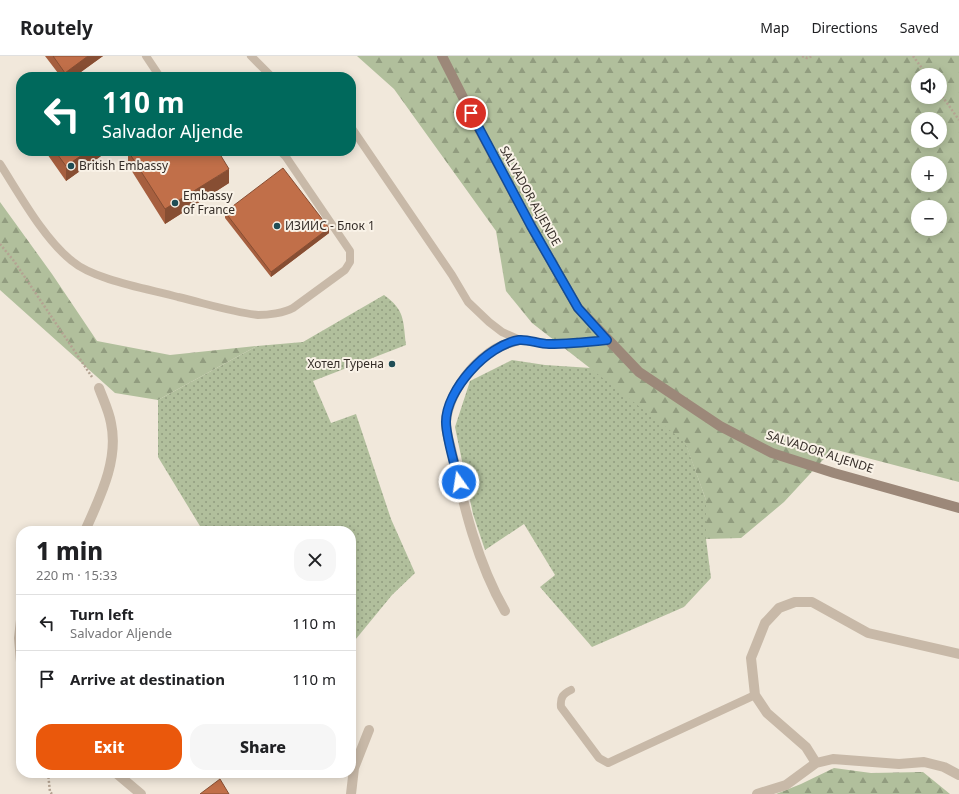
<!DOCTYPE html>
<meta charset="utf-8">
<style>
body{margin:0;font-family:"Noto Sans",sans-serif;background:#f6f6f6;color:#202124;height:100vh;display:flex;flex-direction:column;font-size:15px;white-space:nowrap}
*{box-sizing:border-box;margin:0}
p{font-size:13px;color:#757577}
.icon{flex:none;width:22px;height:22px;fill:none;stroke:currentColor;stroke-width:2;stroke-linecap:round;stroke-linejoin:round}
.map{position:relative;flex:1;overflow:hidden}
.details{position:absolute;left:16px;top:470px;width:340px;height:252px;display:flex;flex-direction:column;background:#fff;border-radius:16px;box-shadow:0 2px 10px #0003}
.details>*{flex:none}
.top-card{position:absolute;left:16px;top:16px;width:340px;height:84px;border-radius:16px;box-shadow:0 2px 10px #0003;background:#00695c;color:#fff;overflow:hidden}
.controls{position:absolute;left:911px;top:12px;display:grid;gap:8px}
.controls a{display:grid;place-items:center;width:36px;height:36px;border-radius:50%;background:#fff;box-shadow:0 2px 10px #0003;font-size:20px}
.pin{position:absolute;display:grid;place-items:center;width:34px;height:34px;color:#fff;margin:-17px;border:2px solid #fff;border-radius:50%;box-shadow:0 1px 4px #0007}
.me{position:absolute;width:44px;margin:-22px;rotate:347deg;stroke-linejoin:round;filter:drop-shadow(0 0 3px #0008)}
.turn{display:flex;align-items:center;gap:14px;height:84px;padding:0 20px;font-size:18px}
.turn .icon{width:52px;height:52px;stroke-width:2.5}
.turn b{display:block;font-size:28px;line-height:34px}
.round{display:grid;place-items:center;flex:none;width:42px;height:42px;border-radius:16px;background:#f6f6f6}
.head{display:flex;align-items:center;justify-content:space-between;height:68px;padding:0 20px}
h1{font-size:24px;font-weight:800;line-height:30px}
.action{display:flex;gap:8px;margin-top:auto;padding:8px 20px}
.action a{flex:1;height:46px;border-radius:16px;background:#ea580c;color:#fff;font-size:16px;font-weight:800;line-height:46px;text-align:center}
.action a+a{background:#f6f6f6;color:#202124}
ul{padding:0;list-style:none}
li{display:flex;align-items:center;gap:12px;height:56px;padding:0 20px;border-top:1px solid #e0e0e0}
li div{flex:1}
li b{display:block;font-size:15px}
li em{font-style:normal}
header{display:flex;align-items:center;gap:24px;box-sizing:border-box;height:56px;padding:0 20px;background:#fff;border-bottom:1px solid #e0e0e0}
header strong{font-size:19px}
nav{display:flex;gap:22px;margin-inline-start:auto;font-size:14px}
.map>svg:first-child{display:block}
.grass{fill:url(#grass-dots)}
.forest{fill:url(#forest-firs);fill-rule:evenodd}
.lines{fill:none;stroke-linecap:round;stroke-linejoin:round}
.path{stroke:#b4a392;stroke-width:2.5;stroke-dasharray:2 2;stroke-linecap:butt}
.lane{stroke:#c8b9a8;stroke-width:8}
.street{stroke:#c8b9a8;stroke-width:10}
.secondary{stroke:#9c8879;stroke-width:10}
.wall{fill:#a65f3f}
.shaded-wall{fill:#874e33}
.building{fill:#c16f49;stroke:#874e33}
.route-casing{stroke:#114b97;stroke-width:10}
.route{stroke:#1a73e8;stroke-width:7}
.poi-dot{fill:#1f4d55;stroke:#f9f2e7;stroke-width:1.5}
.labels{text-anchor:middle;stroke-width:4;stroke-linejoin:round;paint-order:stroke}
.poi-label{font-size:12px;fill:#352d28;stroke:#f9f2e7;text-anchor:start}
.street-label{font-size:12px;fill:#352d28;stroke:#f9f2e7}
</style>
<header>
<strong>Routely</strong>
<nav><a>Map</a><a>Directions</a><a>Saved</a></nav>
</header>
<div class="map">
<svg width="959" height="738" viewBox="0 0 959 738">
<defs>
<pattern id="grass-dots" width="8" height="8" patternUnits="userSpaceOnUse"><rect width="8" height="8" fill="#b1bf9c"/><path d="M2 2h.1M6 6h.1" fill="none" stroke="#919c7f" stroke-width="1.8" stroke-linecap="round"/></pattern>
<pattern id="forest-firs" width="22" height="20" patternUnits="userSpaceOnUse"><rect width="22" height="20" fill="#b1bf9c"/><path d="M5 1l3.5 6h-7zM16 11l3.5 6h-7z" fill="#919c7f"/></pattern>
</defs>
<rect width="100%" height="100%" fill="#f1e8db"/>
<path class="grass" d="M 384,239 C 405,254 403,264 406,289 L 313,325 L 331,367 L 356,358 L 391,463 L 415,517 L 392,539 L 351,589 L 351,475 L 203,475 L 158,401 L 158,344 L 257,290 L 303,286 Z
M 512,304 L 545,309 L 591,312 L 685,385 L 706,444 L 706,483 L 711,522 L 684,551 L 592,591 L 540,531 L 555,519 L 524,468 L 485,494 L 473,458 L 455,371 L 470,325 Z"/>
<path class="forest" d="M 357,0 L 959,0 L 959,426 L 833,393 L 784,446 L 741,482 L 706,483 L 706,444 L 685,386 L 532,267 L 506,235 L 496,175 L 394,33 ZM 918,19 L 940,19 L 940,41 L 918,41 ZM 918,63 L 940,63 L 940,85 L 918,85 ZM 918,107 L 940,107 L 940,129 L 918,129 ZM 918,151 L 940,151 L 940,173 L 918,173 Z
M 0,146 L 52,218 L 97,285 L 170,299 L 257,290 L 158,344 L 115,337 L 0,234 Z
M 834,712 L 871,717 L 923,716 L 950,738 L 776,738 L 801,728 Z"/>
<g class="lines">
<path class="path" d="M 802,0 L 807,2 L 813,0
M 913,0 L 927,19
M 940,37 L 959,64
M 0,188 L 14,205 L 92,321
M 48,717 L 50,736 L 52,738"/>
<path class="lane" d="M 146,0 L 160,21
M 251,0 L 272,21
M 351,71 L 452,219 L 468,246 L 489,266 L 502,276 L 520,284 L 548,288 L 607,284
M 0,108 C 20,139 44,183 72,205 C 94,224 149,233 178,241 C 204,247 231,256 258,259 C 268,259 284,257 293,252 L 345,214 L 350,206 L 350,195 L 286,101 L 280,95
M 571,634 C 563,638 560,641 561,651 L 599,702 L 608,707 L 755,639"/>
<path class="street" d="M 85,475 C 100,441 119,404 111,367 C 109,355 103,343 99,332
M 505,555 C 477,506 464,451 452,397 C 450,387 445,374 446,364 C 450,338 468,312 489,297 C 498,290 509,287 520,284
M 21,564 L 19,582 L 21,606
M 816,707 L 806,691 L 767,657 L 755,639 L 751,602 L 765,567 L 779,552 L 795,546 L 812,546 L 868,577 L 959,598
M 116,717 L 141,738
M 351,738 L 354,712 L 369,674
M 757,738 L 786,729 L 816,707 L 833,703 L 899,708 L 924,706 L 944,711 L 959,719"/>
<path class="secondary" d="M 442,0 L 478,71 L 531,170 L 578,252 L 639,316 L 720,370 L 772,397 L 834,417 L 959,452"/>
</g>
<path class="wall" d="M 45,0 L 103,0 L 74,21 L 61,21 Z
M 45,95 L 108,95 L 66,125 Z
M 128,95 L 229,127 L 165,168 L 128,109 Z
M 225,156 L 329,177 L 271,221 L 225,162 Z"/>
<path class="shaded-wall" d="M 88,0 L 103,0 L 74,21 L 65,21 L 65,17 Z
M 88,95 L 108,95 L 66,125 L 66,110 Z
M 229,113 L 229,127 L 165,168 L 165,153 Z
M 329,172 L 329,177 L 271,221 L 271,216 Z"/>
<path class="building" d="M 53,0 L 88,0 L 65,17 Z
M 83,18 L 85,21 L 79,21 Z
M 55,95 L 88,95 L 66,110 Z
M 128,95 L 218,95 L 229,113 L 165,153 Z
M 283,112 L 329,172 L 271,216 L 225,156 Z
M 220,723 L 229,738 L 200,738 Z"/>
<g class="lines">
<g class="route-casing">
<path id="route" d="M 459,426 C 455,410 446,381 446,366 C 446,334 487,289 519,284 C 528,283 539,288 549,288 C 568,288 588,286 607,284 L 578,252 L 531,170 L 471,57"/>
</g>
<use href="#route" class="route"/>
</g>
<g class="poi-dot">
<circle cx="71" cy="110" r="4"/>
<circle cx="175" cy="147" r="4"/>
<circle cx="277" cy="170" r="4"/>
<circle cx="392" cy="308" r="4"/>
</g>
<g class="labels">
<g class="poi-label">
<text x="79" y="114">British Embassy</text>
<text x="183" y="144">Embassy<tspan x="183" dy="14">of France</tspan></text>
<text x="285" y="174">ИЗИИС - Блок 1</text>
<text x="384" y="312" text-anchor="end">Хотел Турена</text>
</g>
<g class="street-label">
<text transform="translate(530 140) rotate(61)" y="4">SALVADOR ALJENDE</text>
<text transform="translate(820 396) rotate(18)" y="4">SALVADOR ALJENDE</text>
</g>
</g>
</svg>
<div class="controls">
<a><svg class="icon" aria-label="sound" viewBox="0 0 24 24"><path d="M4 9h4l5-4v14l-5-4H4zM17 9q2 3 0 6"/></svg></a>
<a><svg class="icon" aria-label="search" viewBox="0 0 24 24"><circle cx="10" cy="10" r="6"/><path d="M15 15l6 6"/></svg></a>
<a>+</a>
<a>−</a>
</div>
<div class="pin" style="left:471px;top:57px;background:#d93025"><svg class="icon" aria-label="arrive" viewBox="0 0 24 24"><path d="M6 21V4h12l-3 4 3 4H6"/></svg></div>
<svg class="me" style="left:459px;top:426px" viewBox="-20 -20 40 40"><circle r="17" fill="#1a73e8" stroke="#fff" stroke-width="3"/><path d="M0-11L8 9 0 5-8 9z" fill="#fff"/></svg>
<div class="top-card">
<div class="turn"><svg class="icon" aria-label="left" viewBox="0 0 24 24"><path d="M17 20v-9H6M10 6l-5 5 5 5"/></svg><div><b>110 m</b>Salvador Aljende</div></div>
</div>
<section class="details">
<div class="head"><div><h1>1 min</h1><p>220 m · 15:33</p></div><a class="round"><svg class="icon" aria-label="close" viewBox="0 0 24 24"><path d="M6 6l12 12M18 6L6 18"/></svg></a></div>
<ul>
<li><svg class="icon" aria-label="left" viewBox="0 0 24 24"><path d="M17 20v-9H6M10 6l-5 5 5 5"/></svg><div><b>Turn left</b><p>Salvador Aljende</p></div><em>110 m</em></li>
<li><svg class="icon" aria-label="arrive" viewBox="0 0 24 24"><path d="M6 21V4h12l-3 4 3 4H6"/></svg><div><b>Arrive at destination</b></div><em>110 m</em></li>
</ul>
<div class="action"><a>Exit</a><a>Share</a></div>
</section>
</div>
